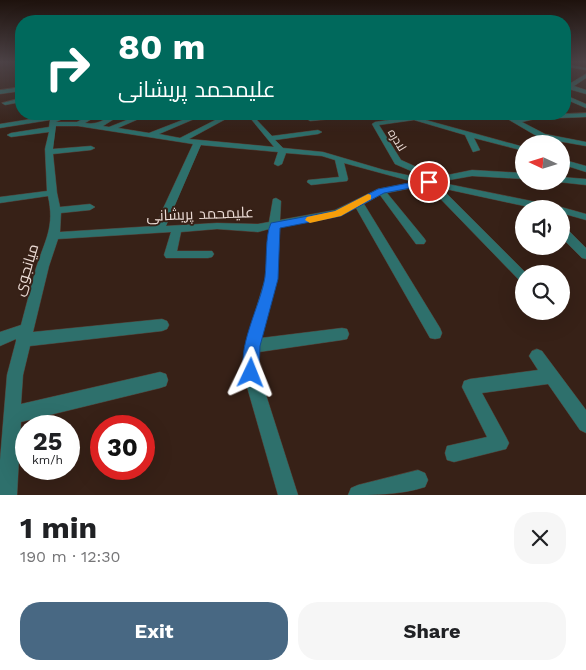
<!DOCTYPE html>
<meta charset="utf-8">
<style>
body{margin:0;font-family:"Work Sans",Cairo,sans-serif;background:#f6f6f6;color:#202124;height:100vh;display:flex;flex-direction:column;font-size:19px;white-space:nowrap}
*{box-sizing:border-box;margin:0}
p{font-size:16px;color:#757577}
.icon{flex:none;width:28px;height:28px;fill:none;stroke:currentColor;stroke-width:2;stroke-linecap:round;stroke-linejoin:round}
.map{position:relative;height:495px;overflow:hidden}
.drawer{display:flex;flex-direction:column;background:#fff;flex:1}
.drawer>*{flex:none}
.top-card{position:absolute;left:15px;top:15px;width:556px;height:105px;border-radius:20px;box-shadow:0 5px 20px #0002;background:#00695c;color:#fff;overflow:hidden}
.needle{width:32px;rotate:274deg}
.fabs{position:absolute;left:515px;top:135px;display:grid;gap:10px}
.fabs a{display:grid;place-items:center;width:55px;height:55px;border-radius:50%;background:#fff;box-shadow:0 5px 20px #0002;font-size:25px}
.speed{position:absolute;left:15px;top:415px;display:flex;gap:10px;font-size:25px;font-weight:700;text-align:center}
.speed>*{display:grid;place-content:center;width:65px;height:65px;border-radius:50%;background:#fff;box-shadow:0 5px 20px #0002;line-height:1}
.speed small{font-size:12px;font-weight:400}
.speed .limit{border:8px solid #d22;background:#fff;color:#111}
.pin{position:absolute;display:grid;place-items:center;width:42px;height:42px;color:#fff;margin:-21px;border:2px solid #fff;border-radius:50%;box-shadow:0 1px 5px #0007}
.me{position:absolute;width:55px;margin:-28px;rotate:2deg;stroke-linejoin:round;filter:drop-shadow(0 0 4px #0008)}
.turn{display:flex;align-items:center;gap:18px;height:105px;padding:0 20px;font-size:22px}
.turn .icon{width:65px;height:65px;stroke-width:2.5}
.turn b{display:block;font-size:35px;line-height:42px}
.round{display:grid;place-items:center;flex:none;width:52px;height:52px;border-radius:20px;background:#f6f6f6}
.overview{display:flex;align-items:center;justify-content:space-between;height:85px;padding:0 20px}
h1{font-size:30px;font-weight:700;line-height:38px}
.primary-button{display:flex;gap:10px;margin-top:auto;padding:10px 20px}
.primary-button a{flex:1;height:58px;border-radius:20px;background:#486883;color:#fff;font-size:20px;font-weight:700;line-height:58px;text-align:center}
.primary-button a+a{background:#f6f6f6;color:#202124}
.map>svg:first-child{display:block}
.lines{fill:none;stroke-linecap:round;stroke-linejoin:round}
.minor-casing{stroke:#543f36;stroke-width:1}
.minor{fill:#2e706c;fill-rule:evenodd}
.route{fill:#1a73e8;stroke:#114b97}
.slow{fill:#f59e0b}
.labels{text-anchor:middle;stroke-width:4;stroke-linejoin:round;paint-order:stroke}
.far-street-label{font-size:12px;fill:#ecdcd6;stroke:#372117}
.street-label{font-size:15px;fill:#ecdcd6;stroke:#372117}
</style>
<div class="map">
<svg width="586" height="495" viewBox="0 0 586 495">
<rect width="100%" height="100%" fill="#372117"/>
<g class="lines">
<g class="minor-casing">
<path id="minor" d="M 570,65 L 586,68 L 586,70 L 568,67 Z
M 586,74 L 586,78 L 574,86 L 586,90 L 586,94 L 565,88 L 565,84 L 569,84 Z
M 21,87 L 21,91 L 0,94 L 0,90 Z
M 565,95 L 586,104 L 586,108 L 565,99 Z
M 21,98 L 21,102 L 5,105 L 2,103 Z
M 586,113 L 586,117 L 535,119 L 522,122 L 545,134 L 586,142 L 586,146 L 540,138 L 499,114 L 506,114 L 516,119 L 535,115 Z
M 50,114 L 56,114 L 57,116 L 73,114 L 56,122 L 77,122 L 92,114 L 100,114 L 85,123 C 103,126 106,114 122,114 L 103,126 L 109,127 L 142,114 L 150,114 L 118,128 L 149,133 L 198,114 L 206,114 L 159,134 L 180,138 L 227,114 L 235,114 L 189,139 L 274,147 L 251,119 L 254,117 L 272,136 L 318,130 L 322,132 L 318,134 L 275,140 L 283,148 L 323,152 L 384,170 L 425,179 L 425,177 L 395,164 L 372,124 L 375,122 L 431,114 L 446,114 L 443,116 L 422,119 L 524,147 L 524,151 L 474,138 L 480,150 L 473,152 L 465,135 L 414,120 L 379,125 L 401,160 L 432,174 L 433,178 L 472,170 L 524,173 L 524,179 L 472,176 L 438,182 L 561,207 L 586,214 L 586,220 L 561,213 L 561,209 L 538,209 L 441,188 L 527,274 L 524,274 L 524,283 L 520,281 L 427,185 L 387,193 L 424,238 L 426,241 L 424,244 L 416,244 L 380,195 L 364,204 L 440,328 L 442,333 L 440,338 L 435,339 L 430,338 L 356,208 L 338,216 L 280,227 L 277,279 L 261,338 L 342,328 L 347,329 L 349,334 L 347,339 L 342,340 L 259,352 L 259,373 L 298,495 L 278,495 L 243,373 L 245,346 L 265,279 L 269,229 L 258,232 L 217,229 L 181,232 L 177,251 L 212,251 L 214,254 L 212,257 L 208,258 L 166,258 L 164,255 L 171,232 L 58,239 L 49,266 L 33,332 L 162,319 L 167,321 L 169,325 L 167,329 L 162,331 L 30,346 L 23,375 L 21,404 L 160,372 L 166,374 L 168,380 L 166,386 L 160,388 L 21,422 L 17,495 L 0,495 L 0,460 L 7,375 L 16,341 L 16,339 L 0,346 L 0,332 L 21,325 C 26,306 31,287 36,268 C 45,240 55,227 48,196 L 0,203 L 0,197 L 47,191 L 45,149 L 49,132 L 11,137 L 7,135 L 11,133 L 49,127 L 50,120 L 0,128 L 0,124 L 50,116 ZM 56,126 L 78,126 L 193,144 L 155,226 L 60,232 L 61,213 L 90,210 L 95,207 L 90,204 L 60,207 L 57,193 L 53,154 L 91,150 L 95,148 L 91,146 L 53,149 ZM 201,145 L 278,152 L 274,164 L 278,166 L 282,164 L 286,153 L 322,156 L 335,160 L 339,177 L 308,180 L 307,182 L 311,185 L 347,181 L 348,179 L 344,163 L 414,182 L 378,189 L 335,210 L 280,220 L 281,201 L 276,198 L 273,199 L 269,222 L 258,224 L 217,223 L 166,226 Z
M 345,114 L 366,114 L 363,116 L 310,121 L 307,119 L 310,117 Z
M 561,159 L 586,166 L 586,172 L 561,164 Z
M 561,177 L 586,179 L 586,185 L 558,182 L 561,181 Z
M 561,227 L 565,227 L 586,248 L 586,259 L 582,258 L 561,237 Z
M 537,349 L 542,351 L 586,410 L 586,433 L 580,430 L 548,384 L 482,393 L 506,437 L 509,443 L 506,449 L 454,462 L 447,460 L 445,453 L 447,446 L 487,437 L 462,387 L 464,381 L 470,379 L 538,370 L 529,356 L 532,351 Z
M 418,470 L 425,473 L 428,480 L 425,487 C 400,495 374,495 348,495 L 351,488 L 358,485 Z"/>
</g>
<use href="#minor" class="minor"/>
</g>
<linearGradient id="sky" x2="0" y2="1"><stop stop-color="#1e120d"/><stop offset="0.47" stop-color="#4d4347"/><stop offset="1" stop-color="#4d4347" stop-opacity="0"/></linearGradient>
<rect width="586" height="132" fill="url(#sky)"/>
<path class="route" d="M 429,179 L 433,182 L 432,184 L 384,193 L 341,216 L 280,228 L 278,279 L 260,346 L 259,373 L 257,378 L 251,381 L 246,378 C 234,351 261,305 265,277 C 267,261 265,236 271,223 L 335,211 L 378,189 Z"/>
<path class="slow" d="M 368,194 L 371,195 L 371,199 L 341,216 L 310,223 L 305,220 L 307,217 L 335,211 Z"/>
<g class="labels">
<g class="far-street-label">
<text transform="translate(397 140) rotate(59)" y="4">لادره</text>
</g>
<g class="street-label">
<text transform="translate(200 214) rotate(-2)" y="5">علیمحمد پریشانی</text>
<text transform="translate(26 270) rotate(-73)" y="5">میانجوی</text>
</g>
</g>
</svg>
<div class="fabs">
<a><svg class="needle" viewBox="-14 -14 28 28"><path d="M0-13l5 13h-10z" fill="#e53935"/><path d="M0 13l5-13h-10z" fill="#757577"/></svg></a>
<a><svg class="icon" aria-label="sound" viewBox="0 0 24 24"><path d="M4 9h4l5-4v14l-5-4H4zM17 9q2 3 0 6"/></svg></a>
<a><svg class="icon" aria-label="search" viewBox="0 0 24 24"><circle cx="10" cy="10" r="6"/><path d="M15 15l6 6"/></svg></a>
</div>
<div class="speed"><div>25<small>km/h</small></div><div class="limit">30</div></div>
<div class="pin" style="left:429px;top:182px;background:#d93025"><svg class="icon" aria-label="arrive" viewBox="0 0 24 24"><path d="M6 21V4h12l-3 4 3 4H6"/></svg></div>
<svg class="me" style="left:251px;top:373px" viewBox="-20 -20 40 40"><path d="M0-17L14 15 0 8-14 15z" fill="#1a73e8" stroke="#fff" stroke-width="4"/></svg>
<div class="top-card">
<div class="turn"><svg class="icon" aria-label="right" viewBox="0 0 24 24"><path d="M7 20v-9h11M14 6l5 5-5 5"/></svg><div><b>80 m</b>علیمحمد پریشانی</div></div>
</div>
</div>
<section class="drawer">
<div class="overview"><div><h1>1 min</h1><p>190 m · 12:30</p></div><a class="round"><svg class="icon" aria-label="close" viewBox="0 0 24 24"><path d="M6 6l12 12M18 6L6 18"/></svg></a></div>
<div class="primary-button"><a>Exit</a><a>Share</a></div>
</section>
